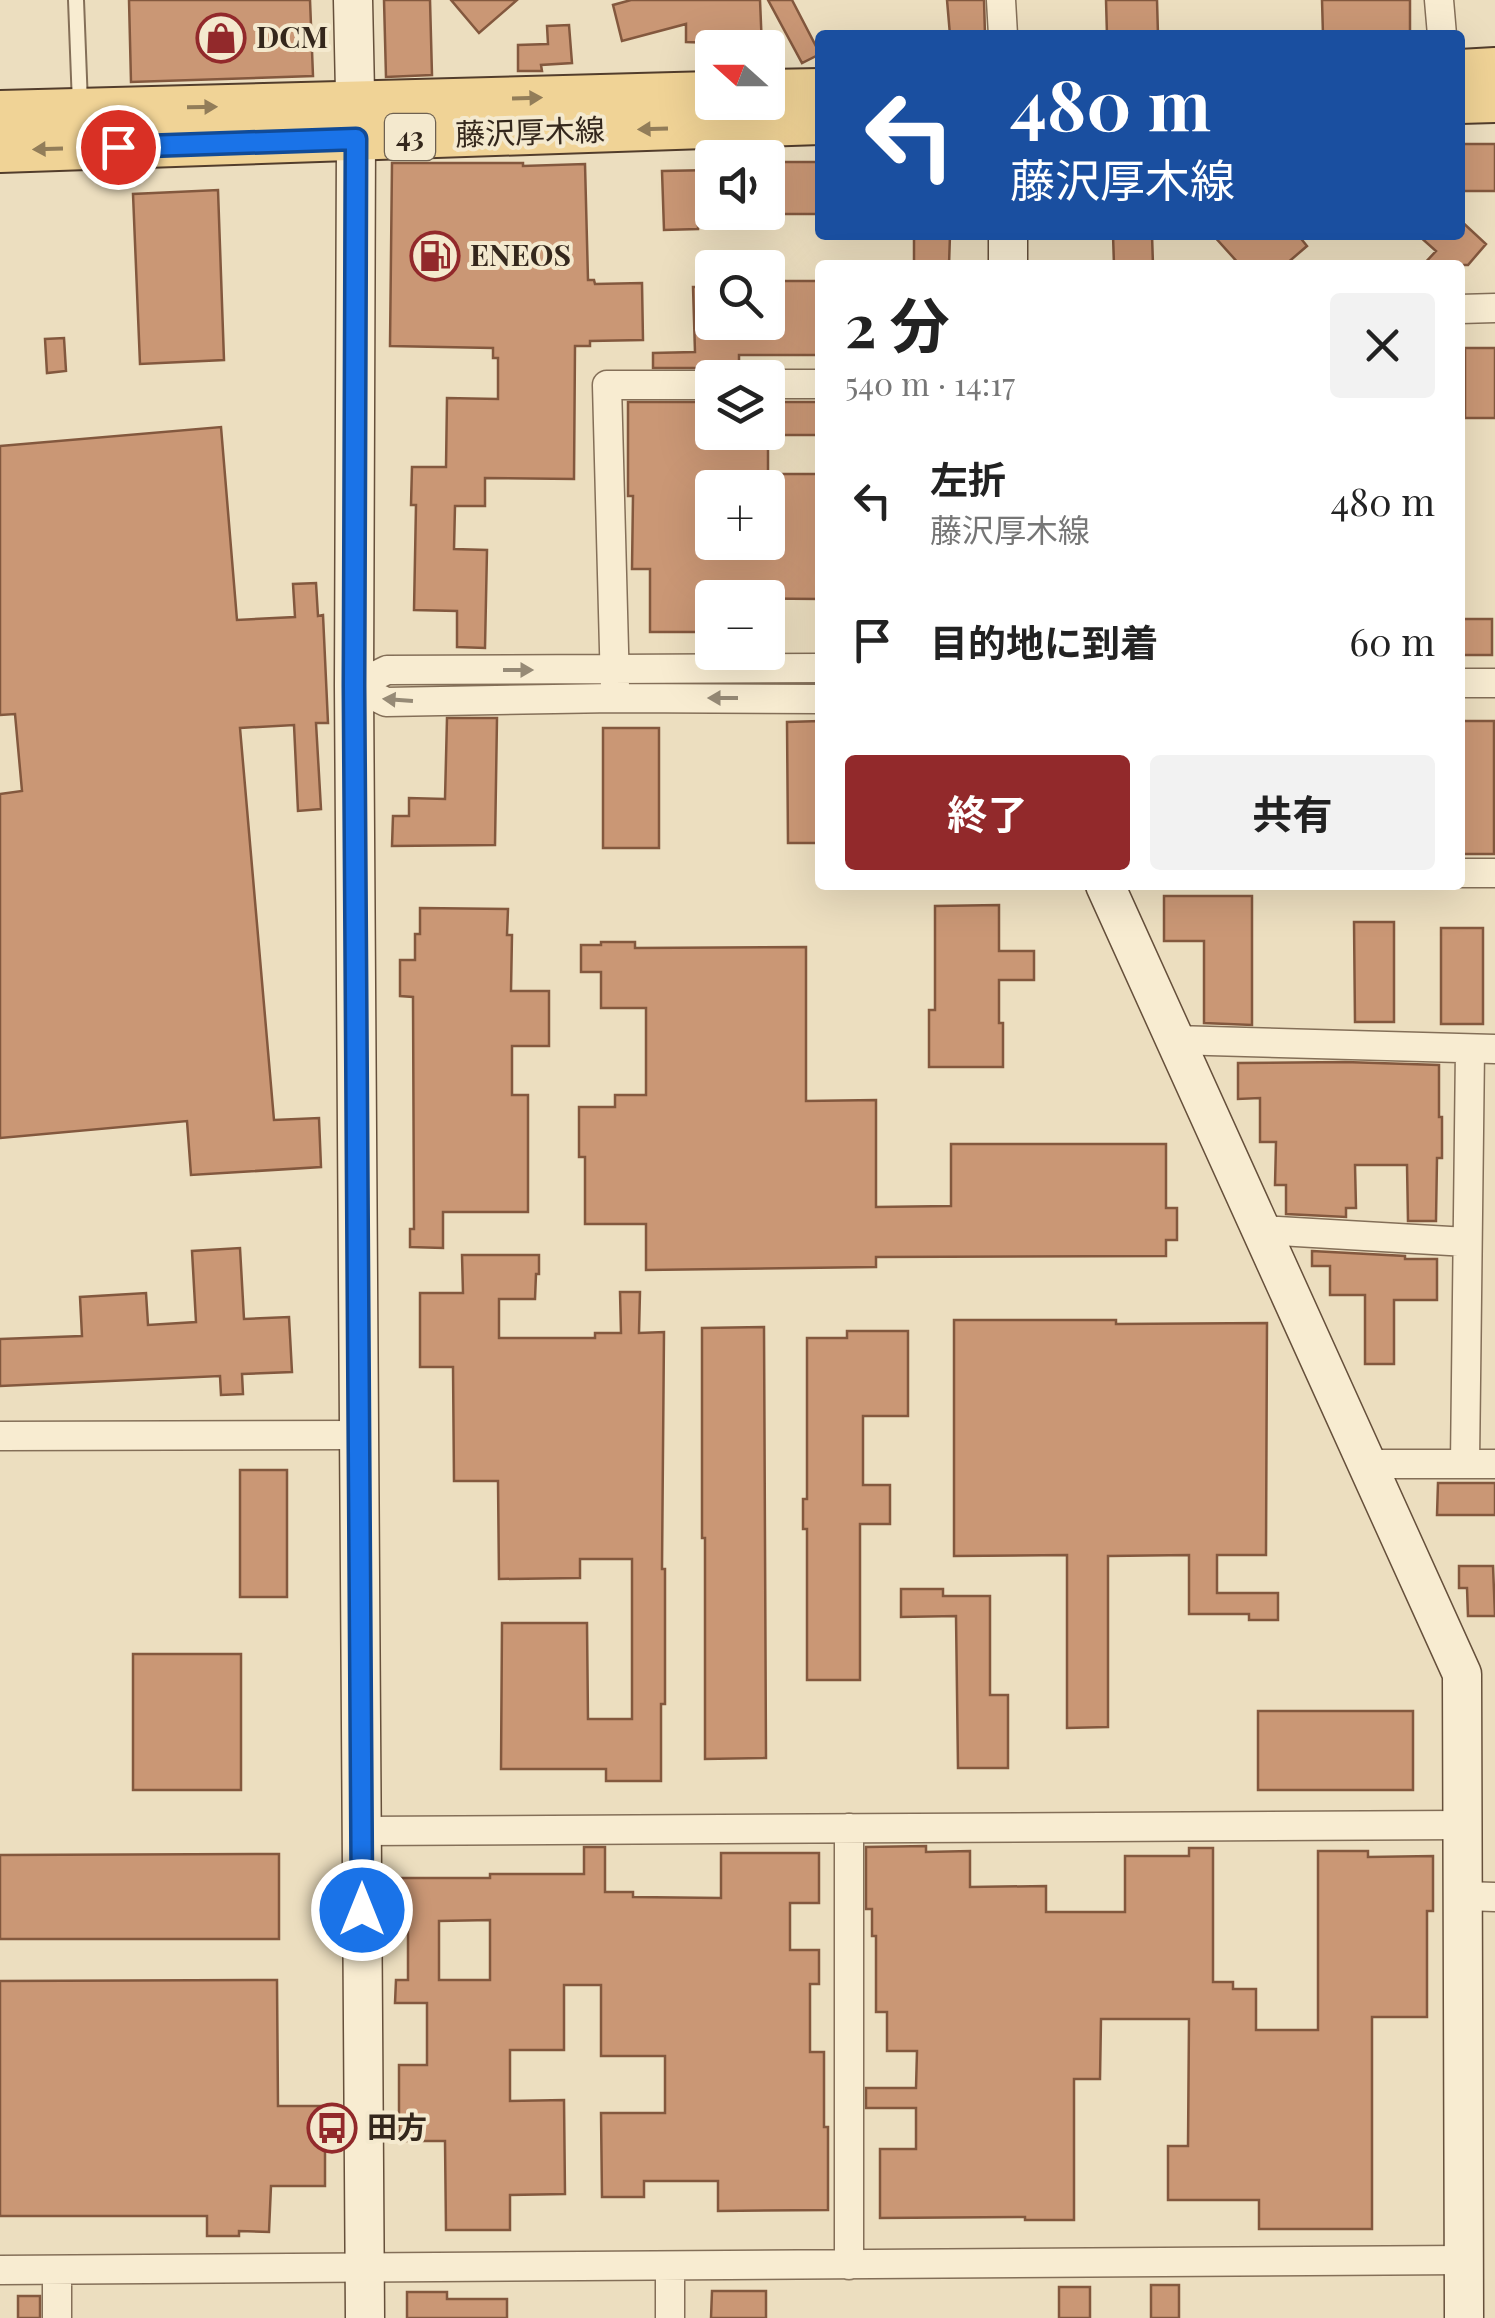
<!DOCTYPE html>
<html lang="ja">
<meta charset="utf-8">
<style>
body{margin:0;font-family:"Playfair Display","Noto Sans JP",serif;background:#f2f2f2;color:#222;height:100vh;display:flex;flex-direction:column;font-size:38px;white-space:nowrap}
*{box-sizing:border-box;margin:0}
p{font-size:32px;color:#767676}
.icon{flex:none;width:55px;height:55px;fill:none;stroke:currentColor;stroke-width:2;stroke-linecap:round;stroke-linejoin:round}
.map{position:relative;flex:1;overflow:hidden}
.sheet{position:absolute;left:815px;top:260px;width:650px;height:630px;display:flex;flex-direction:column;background:#fff;border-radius:10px;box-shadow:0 10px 40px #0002}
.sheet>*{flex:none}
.banner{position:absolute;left:815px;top:30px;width:650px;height:210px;border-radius:10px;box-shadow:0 10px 40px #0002;background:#1a4fa0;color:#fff;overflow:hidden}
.needle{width:65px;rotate:291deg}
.fabs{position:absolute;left:695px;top:30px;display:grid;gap:20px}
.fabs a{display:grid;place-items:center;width:90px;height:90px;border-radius:10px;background:#fff;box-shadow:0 10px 40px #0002;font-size:50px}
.pin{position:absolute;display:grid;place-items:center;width:85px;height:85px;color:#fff;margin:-42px;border:5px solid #fff;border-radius:50%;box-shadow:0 2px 10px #0007}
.me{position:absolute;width:110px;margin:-55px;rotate:0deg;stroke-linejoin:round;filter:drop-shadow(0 0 8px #0008)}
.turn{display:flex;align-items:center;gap:35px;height:210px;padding:0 30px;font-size:45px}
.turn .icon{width:130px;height:130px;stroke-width:2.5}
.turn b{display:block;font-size:70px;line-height:85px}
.round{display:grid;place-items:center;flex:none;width:105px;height:105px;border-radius:10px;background:#f2f2f2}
.overview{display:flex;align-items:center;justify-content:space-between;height:170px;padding:0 30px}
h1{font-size:60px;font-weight:700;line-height:75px}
.cta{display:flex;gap:20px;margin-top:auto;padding:20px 30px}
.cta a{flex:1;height:115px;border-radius:10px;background:#92292b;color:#fff;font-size:40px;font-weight:700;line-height:115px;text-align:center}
.cta a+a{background:#f2f2f2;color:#222}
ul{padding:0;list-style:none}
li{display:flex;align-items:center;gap:30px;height:140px;padding:0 30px}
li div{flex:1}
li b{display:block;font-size:38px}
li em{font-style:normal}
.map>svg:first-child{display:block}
.building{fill:#ca9775;stroke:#83583e;stroke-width:2.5;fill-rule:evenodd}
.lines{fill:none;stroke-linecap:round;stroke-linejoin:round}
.lane-casing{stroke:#846f58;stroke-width:18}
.street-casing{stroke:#846f58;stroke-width:31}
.secondary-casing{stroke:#66503b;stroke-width:41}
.primary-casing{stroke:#523d2c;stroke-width:46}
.lane{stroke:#f8ecd1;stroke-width:14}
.street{stroke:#f8ecd1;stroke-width:28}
.secondary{stroke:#f8ecd1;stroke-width:38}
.primary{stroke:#f0d396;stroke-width:42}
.oneway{fill:#927d59}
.oneway2{fill:#968a76}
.route-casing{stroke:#114b97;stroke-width:25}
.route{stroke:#1a73e8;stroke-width:18}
.labels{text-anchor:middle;stroke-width:8;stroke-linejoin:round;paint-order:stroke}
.shield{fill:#f4e9ce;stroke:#6e6151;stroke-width:2.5}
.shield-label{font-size:28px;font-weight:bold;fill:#34271c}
.poi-label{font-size:30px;font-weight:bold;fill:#34271c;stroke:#f4e9ce;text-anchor:start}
.street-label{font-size:30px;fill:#34271c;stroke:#f4e9ce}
</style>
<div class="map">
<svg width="1495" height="2318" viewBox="0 0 1495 2318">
<rect width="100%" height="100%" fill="#ecdebf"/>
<path class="building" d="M 129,0 L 310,0 L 313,76 L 131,82 Z
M 384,0 L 430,0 L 432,75 L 386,77 Z
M 451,0 L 517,0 L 479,33 Z
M 631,0 L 760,0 L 762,48 L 714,48 L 714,43 L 686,42 L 686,24 L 622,41 L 613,5 Z
M 768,0 L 792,0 L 820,54 L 802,63 Z
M 947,0 L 984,0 L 985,35 L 950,35 Z
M 1106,0 L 1157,0 L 1158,35 L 1107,35 Z
M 1322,0 L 1410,0 L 1410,35 L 1323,35 Z
M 569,25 L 572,63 L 541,65 L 542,71 L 518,71 L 518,45 L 548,44 L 547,26 Z
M 1460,144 L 1495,144 L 1495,191 L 1460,191 Z
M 782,162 L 817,162 L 817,214 L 783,214 Z
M 392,163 L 523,163 L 523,166 L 585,164 L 588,280 L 594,280 L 595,284 L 642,283 L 643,340 L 590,341 L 590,346 L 575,346 L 574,479 L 485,478 L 485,506 L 455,506 L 454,549 L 487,550 L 485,648 L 457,647 L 457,611 L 414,610 L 416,505 L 411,505 L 412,467 L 446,467 L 447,398 L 498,399 L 498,358 L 493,358 L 493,348 L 390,346 Z
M 712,170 L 712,225 L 698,225 L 698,229 L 664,230 L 662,171 Z
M 218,190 L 224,360 L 140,364 L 133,194 Z
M 1460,220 L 1486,244 L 1468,265 L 1423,265 L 1436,251 L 1418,235 L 1460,235 Z
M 914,235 L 950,235 L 949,265 L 914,265 Z
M 1113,235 L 1152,235 L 1153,265 L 1114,265 Z
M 1213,235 L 1298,235 L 1307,246 L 1285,265 L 1240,265 Z
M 772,281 L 820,281 L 820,355 L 739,355 L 739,365 L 712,365 L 712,368 L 653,368 L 653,353 L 695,352 L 693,287 L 712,287 L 712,331 L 772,330 Z
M 64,338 L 66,371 L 47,373 L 45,339 Z
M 1465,348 L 1495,348 L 1495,418 L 1465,418 Z
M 768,402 L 820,402 L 820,435 L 768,435 L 768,474 L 820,474 L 820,599 L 697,598 L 697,632 L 650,632 L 650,569 L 632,569 L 633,496 L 628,496 L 628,402 L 712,402 L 712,432 L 768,432 ZM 712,488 L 768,488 L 768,542 L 701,542 L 701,496 L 712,496 Z
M 221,427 L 237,620 L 295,617 L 293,584 L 316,583 L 318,616 L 323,615 L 328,723 L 316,723 L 321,809 L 298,811 L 294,725 L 240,728 L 274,1120 L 319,1118 L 321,1167 L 191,1175 L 187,1121 L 0,1138 L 0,794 L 22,791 L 15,714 L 0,715 L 0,446 Z
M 1462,619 L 1492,619 L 1492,655 L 1462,655 Z
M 447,718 L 497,718 L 495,845 L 392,846 L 393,816 L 409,816 L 409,798 L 445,799 Z
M 820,721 L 820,843 L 788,843 L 787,722 Z
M 1460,721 L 1494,721 L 1494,854 L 1460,854 Z
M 603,728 L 659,728 L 659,848 L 603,848 Z
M 1164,896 L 1252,896 L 1252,1025 L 1204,1023 L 1204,941 L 1164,941 Z
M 999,905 L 999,951 L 1034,951 L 1034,980 L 999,980 L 999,1023 L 1003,1023 L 1003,1067 L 929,1067 L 929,1010 L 935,1010 L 935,906 Z
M 420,908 L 508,909 L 507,935 L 512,935 L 511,991 L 549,991 L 549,1046 L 512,1046 L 512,1095 L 528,1095 L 528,1212 L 443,1212 L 443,1248 L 410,1247 L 410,1229 L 414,1229 L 413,997 L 400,996 L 400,960 L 415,960 L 415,934 L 420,934 Z
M 1354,922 L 1394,922 L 1394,1022 L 1355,1022 Z
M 1441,928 L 1483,928 L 1483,1024 L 1441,1024 Z
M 601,942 L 635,942 L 635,948 L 806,947 L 806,1101 L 876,1100 L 876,1207 L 951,1206 L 951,1144 L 1166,1144 L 1166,1208 L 1177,1208 L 1177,1240 L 1166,1240 L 1166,1256 L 876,1257 L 876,1267 L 646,1270 L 646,1224 L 585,1224 L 585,1157 L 579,1157 L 579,1107 L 615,1107 L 615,1095 L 646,1095 L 646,1008 L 601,1008 L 601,972 L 581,972 L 581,945 L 601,945 Z
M 1345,1062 L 1439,1065 L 1439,1117 L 1442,1117 L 1442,1158 L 1437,1158 L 1436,1221 L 1408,1221 L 1407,1165 L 1355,1165 L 1356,1208 L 1346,1208 L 1346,1217 L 1286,1214 L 1286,1185 L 1275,1185 L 1276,1142 L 1260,1142 L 1260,1098 L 1238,1099 L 1238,1063 Z
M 240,1248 L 244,1319 L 289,1317 L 292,1372 L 242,1374 L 243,1394 L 221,1395 L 220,1376 L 0,1386 L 0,1339 L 82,1336 L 80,1297 L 146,1293 L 148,1325 L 196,1322 L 192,1251 Z
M 1312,1251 L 1405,1256 L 1405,1259 L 1437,1259 L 1437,1300 L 1394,1300 L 1394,1364 L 1365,1364 L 1365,1295 L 1330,1295 L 1330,1266 L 1312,1266 Z
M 462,1255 L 539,1255 L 539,1274 L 536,1274 L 535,1299 L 499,1299 L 499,1338 L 595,1338 L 595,1333 L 621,1333 L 620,1292 L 640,1292 L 639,1333 L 664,1332 L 662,1569 L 665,1569 L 665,1704 L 661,1704 L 661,1781 L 606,1781 L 606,1769 L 501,1769 L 502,1623 L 587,1623 L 588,1719 L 632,1719 L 632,1559 L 580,1559 L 580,1578 L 499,1579 L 498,1481 L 454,1481 L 453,1367 L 420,1367 L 420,1293 L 463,1293 Z
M 954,1320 L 1116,1320 L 1116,1324 L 1267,1323 L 1266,1555 L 1217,1555 L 1217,1593 L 1278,1593 L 1278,1620 L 1249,1620 L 1249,1614 L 1189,1614 L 1189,1555 L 1108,1556 L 1108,1727 L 1067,1728 L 1067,1555 L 954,1556 Z
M 764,1327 L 766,1758 L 705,1759 L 705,1538 L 702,1538 L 702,1328 Z
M 847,1331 L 908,1331 L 908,1416 L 863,1416 L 863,1485 L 890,1485 L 890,1524 L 860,1524 L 860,1680 L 807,1680 L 807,1529 L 803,1529 L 803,1499 L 807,1499 L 807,1338 L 847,1338 Z
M 240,1470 L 287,1470 L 287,1597 L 240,1597 Z
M 1438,1483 L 1495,1483 L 1495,1515 L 1437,1515 Z
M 1459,1566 L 1493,1566 L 1495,1616 L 1468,1616 L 1467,1588 L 1459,1588 Z
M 901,1589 L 943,1589 L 943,1596 L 990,1596 L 990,1695 L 1008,1695 L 1008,1768 L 958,1768 L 956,1616 L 901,1617 Z
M 133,1654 L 241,1654 L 241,1790 L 133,1790 Z
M 1258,1711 L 1413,1711 L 1413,1790 L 1258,1790 Z
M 926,1846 L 926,1852 L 970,1851 L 970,1887 L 1046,1886 L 1046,1912 L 1125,1912 L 1125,1856 L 1189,1856 L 1189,1848 L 1213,1848 L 1213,1982 L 1233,1982 L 1233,1989 L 1256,1989 L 1256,2030 L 1318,2030 L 1318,1851 L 1368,1851 L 1368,1857 L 1433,1856 L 1433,1911 L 1427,1911 L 1427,2017 L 1372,2017 L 1372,2229 L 1259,2229 L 1259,2200 L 1168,2200 L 1168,2146 L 1188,2146 L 1189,2019 L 1101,2019 L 1100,2079 L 1074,2079 L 1074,2220 L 1025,2220 L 1025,2217 L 880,2218 L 880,2149 L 916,2149 L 916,2108 L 866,2108 L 866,2088 L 916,2088 L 917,2051 L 887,2051 L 887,2012 L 876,2012 L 876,1936 L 872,1936 L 872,1909 L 866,1909 L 866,1847 Z
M 584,1847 L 605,1847 L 605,1892 L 633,1892 L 633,1897 L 721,1898 L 721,1853 L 819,1853 L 819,1903 L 790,1903 L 790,1950 L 819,1950 L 819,1984 L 810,1984 L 810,2052 L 824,2052 L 824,2127 L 828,2127 L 828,2210 L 718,2211 L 718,2181 L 644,2181 L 644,2197 L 602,2197 L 601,2113 L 665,2113 L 665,2056 L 601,2056 L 601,1985 L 564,1985 L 564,2050 L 510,2050 L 510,2101 L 564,2100 L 565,2194 L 510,2195 L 510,2230 L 446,2230 L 445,2141 L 399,2141 L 399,2065 L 427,2065 L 427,2003 L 395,2003 L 396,1980 L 408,1980 L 408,1921 L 395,1921 L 395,1878 L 490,1878 L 490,1874 L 584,1874 ZM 490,1920 L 490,1980 L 439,1980 L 439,1921 Z
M 279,1854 L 279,1939 L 0,1939 L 0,1855 Z
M 277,1980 L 278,2106 L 325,2106 L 325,2186 L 271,2186 L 269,2232 L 239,2231 L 239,2236 L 207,2236 L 207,2216 L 0,2216 L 0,1981 Z
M 1151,2285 L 1179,2285 L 1179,2318 L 1151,2318 Z
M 1059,2287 L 1090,2287 L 1090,2318 L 1059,2318 Z
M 712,2291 L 766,2291 L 766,2318 L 711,2318 Z
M 407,2292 L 447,2292 L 447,2299 L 507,2299 L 507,2318 L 407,2318 Z
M 18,2296 L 40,2296 L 40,2318 L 18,2318 Z"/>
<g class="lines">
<g class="lane-casing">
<path id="lane" d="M 76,0 L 80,104"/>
</g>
<g class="street-casing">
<path id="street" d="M 1001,0 L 1003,35
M 1439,0 L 1442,35
M 1460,309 L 1495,308
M 768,384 L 820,384
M 1460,683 L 1495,683
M 354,686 L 386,702 L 615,698 L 820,699
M 354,686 L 387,670 L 820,668
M 615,687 L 607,385 L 712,385
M 1460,873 L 1495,873
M 1174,1040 L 1495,1049
M 1260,1230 L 1467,1242
M 0,1436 L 359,1435
M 1465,1463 L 1470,1049
M 1366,1464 L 1495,1464
M 362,1831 L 1462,1825
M 1464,1896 L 1495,1897
M 849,2265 L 849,1828
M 0,2270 L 1464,2260
M 57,2270 L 57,2318
M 670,2318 L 670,2266"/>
</g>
<g class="secondary-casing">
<path id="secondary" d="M 353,0 L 356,139 L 354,686 L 365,2318
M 1008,235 L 1008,265
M 1105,885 L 1462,1674 L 1464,2318"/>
</g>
<g class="primary-casing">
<path id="primary" d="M 1460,71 L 1495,69
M 768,91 L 820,90
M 1460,102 L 1495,101
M 0,112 L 712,93
M 0,151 L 820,123"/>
</g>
<use href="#lane" class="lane"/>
<use href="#street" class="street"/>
<use href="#secondary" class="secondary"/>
<use href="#primary" class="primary"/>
</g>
<defs><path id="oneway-solid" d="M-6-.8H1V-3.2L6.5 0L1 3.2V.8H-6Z" transform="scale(2.5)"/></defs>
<g class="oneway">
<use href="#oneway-solid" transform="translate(527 98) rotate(-2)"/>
<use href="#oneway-solid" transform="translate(202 107) rotate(-1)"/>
<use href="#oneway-solid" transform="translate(653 129) rotate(178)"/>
<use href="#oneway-solid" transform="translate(48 149) rotate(178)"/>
</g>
<g class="oneway2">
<use href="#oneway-solid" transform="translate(518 670)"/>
<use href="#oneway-solid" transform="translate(723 698) rotate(-180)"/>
<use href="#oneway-solid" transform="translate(398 700) rotate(-176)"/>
</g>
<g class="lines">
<g class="route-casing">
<path id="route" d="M 118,147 L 356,139 L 354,686 L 362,1910"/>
</g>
<use href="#route" class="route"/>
</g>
<defs>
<g id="shop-ring" transform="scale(2.5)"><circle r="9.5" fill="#f4e9ce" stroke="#92292b" stroke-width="1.5"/><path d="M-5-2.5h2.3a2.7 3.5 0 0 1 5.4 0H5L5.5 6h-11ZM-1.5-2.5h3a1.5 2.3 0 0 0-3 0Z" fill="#92292b"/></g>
<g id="fuel-ring" transform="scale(2.5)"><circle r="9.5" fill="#f4e9ce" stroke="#92292b" stroke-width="1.5"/><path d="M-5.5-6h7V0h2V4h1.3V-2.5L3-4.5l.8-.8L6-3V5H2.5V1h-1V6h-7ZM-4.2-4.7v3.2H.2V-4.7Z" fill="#92292b"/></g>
<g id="bus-ring" transform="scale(2.5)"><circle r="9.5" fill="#f4e9ce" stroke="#92292b" stroke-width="1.5"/><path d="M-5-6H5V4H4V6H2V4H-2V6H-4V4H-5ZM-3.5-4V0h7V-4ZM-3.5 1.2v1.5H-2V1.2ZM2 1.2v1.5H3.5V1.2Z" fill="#92292b"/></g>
</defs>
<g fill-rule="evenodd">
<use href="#shop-ring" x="221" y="38"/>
<use href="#fuel-ring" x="435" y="256"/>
<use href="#bus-ring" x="332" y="2128"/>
</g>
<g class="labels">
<rect class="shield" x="385" y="114" width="50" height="46" rx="8"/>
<g class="shield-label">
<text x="410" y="147">43</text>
</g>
<g class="poi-label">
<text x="256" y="48">DCM</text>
<text x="470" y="266">ENEOS</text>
<text x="367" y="2138">田方</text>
</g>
<g class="street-label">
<text transform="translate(530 133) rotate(-2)" y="10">藤沢厚木線</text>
</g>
</g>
</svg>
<div class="fabs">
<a><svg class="needle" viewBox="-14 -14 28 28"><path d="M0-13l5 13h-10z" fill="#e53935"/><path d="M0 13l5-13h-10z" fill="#767676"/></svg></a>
<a><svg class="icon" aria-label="sound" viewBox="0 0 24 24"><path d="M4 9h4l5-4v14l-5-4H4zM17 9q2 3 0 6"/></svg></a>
<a><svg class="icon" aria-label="search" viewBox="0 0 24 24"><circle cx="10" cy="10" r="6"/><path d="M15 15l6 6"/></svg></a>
<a><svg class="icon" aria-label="layers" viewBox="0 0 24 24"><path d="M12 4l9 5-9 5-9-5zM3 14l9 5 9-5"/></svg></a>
<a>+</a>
<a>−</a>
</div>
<div class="pin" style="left:118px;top:147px;background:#d93025"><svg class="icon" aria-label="arrive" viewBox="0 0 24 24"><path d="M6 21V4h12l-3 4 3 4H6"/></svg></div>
<svg class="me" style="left:362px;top:1910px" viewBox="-20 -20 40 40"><circle r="17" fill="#1a73e8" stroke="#fff" stroke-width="3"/><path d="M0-11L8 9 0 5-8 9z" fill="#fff"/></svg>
<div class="banner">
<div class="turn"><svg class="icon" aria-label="left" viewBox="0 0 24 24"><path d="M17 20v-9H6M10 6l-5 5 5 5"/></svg><div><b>480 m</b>藤沢厚木線</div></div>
</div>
<section class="sheet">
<div class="overview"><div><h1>2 分</h1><p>540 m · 14:17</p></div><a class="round"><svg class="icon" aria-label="close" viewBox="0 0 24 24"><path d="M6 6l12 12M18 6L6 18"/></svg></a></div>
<ul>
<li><svg class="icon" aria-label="left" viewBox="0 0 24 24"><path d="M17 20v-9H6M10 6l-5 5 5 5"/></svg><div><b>左折</b><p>藤沢厚木線</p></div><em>480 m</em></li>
<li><svg class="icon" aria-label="arrive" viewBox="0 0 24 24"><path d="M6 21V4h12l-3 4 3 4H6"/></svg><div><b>目的地に到着</b></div><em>60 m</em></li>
</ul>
<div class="cta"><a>終了</a><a>共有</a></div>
</section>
</div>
